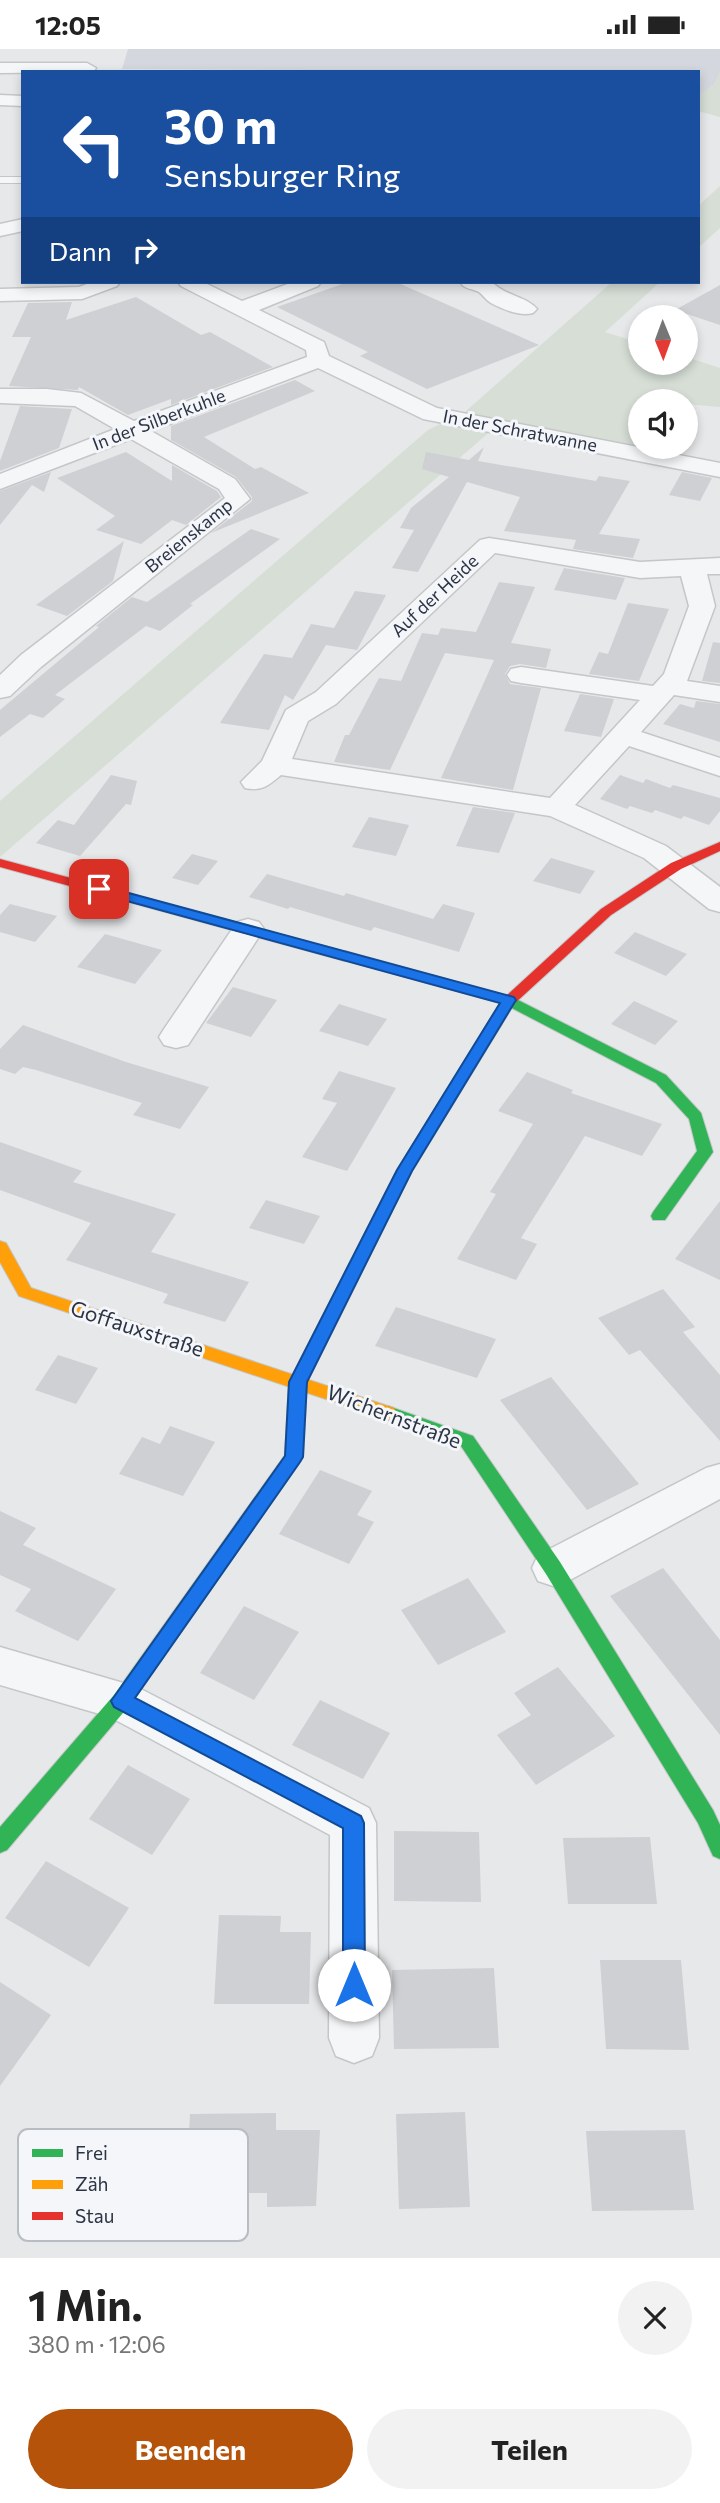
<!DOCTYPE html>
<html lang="de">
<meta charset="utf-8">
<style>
body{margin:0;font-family:Commissioner,sans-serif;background:#f2f2f2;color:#222;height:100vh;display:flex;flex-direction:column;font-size:26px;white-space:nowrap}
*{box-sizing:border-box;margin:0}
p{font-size:23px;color:#767676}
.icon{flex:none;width:38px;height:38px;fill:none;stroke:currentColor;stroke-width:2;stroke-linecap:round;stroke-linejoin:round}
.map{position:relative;height:2209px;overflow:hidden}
.sheet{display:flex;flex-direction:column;background:#fff;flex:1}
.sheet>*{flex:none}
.guide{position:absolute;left:21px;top:21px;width:679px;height:214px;border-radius:0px;box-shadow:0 4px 10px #0003;background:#1a4fa0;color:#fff;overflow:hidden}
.needle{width:46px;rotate:179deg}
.fabs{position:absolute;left:628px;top:256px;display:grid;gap:14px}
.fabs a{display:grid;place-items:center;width:70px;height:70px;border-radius:50%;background:#fff;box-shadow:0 4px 10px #0003;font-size:35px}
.pin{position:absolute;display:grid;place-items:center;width:60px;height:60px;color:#fff;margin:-30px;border-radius:14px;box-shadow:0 4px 10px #0006}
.me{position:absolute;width:77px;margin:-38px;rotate:0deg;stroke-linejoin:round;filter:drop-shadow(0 0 5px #0008)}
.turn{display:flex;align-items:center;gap:24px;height:147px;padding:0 28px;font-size:32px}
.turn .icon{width:91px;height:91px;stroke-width:2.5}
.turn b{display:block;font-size:49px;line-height:60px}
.then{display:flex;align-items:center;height:66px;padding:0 28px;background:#0003;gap:14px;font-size:26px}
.round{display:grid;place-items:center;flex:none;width:74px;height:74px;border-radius:37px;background:#f2f2f2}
.headline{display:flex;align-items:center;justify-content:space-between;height:119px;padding:0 28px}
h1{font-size:42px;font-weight:700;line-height:52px}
.cta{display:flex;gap:14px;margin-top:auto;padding:14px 28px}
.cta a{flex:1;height:80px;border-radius:42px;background:#b45309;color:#fff;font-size:28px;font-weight:700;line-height:80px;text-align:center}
.cta a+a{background:#f2f2f2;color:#222}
.status{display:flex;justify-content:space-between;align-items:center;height:49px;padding:0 35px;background:#fff;direction:ltr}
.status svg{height:19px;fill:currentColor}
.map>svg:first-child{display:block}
.built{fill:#d4d7dd}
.green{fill:#d6ded6}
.building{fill:#ced0d3}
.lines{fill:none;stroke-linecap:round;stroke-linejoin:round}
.lane-casing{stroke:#c4c6c8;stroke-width:2}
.street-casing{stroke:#c4c6c8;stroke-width:3}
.fast-casing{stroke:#c4c6c8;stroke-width:2}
.slow-casing{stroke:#c4c6c8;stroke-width:2}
.jam-casing{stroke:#c4c6c8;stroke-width:2}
.lane{fill:#f5f6f7;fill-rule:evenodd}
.street{fill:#f5f6f7;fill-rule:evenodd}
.fast{fill:#30b455;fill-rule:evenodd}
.slow{fill:#ff9f0a;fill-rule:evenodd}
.jam{fill:#e5322d;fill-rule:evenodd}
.route{fill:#1a73e8;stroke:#114b97;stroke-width:2}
.labels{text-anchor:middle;stroke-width:6;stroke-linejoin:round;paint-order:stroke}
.far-street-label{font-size:18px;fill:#2b3445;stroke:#f4f6f9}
.street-label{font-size:21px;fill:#2b3445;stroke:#f4f6f9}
.key{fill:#f4f6f9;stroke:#b8bcc3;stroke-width:2}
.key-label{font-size:19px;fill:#2b3445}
</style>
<div class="status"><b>12:05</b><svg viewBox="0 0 49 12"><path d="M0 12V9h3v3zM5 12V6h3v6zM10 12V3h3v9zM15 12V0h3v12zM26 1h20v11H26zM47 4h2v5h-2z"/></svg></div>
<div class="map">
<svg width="720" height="2209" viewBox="0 0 720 2209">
<rect width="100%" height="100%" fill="#e6e8ea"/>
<path class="built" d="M 128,0 L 720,0 L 720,24 L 714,36 L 698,47 L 698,23 L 122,20 Z"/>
<path class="green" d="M 720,24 L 720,68 L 698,62 L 698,47 L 714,36 Z
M 720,137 L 720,179 L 698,199 L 698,157 Z
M 612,233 L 660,233 L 605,283 L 640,294 L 640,313 L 686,313 L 686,308 L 720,319 L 720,358 L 686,355 L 686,352 L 640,352 L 640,397 L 652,397 L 649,401 L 501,373 L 0,808 L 0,752 L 428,381 L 465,363 Z"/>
<path class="building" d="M 348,233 L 396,233 L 539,296 L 427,340 L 360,307 L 368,303 L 277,258 Z
M 720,236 L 720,276 L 675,261 Z
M 136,248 L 201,286 L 210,283 L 273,318 L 171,356 L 171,350 L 128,366 L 79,338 L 78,341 L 9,337 L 31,288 L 12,288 L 28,254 L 72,253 L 66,271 Z
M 295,331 L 315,342 L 204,388 L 255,420 L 261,418 L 309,444 L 211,484 L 252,452 L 252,448 L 236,428 L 171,391 L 171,377 Z
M 20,357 L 72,360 L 59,399 L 0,422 L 0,412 Z
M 484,398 L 478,412 L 596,432 L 599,427 L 630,432 L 599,485 L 640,490 L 633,509 L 573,500 L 576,491 L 504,482 L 520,448 L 467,433 L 418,523 L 392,519 L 414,481 L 400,479 L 411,459 L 449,428 L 422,420 L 426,403 L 469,411 Z
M 126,403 L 172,432 L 172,416 L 217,442 L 221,448 L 186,476 L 172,471 L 141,495 L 96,481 L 115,467 L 57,429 Z
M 51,423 L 44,443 L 32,436 L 0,476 L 0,442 Z
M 682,423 L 712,429 L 700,452 L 669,446 Z
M 251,480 L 280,490 L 190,555 L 193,556 L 160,582 L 146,577 L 55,646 L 65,650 L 43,669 L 30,665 L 0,688 L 0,661 L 99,578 L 96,577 L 132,548 L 147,553 Z
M 124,492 L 113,532 L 67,567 L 36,556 Z
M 564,519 L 625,529 L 616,551 L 554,541 Z
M 499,533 L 535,538 L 511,594 L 551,600 L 546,619 L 520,615 L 510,617 L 505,625 L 510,635 L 541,639 L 513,741 L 441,729 L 494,611 L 445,604 L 390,721 L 334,713 L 345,686 L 349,686 L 379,629 L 401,632 L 422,584 L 438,586 L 441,579 L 476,583 Z
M 355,542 L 386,546 L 357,601 L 326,596 L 293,651 L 285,646 L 269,681 L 220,674 L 264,605 L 292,609 L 311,575 L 334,579 Z
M 628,554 L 669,560 L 639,632 L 589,625 L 599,603 L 608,605 Z
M 713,593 L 720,594 L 720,634 L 702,632 Z
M 580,645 L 614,650 L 601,688 L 564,682 Z
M 696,652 L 720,655 L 720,693 L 663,675 L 680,655 L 694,659 Z
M 111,726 L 137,732 L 131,756 L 126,755 L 80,807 L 36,794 L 58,771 L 74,776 Z
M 620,726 L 643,734 L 646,730 L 670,739 L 673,736 L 720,749 L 720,762 L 709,776 L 684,767 L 681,770 L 655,761 L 652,764 L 630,757 L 627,760 L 600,750 Z
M 473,758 L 515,764 L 499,804 L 456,797 Z
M 369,768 L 409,776 L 396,807 L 352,798 Z
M 192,805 L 218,812 L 198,836 L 172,829 Z
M 551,809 L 595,822 L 580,845 L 533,832 Z
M 267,825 L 344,847 L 346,844 L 433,870 L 443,855 L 475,864 L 459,903 L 374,878 L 371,882 L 290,858 L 288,860 L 249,848 Z
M 10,855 L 57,867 L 35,893 L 0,883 L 0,866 Z
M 635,883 L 687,905 L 666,927 L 614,904 Z
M 105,885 L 162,901 L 135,935 L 77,918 Z
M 233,938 L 277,951 L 251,988 L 206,974 Z
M 634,952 L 678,972 L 655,996 L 611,975 Z
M 339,955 L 387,970 L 368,997 L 319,982 Z
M 23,976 L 126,1013 L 209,1038 L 180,1080 L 133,1066 L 142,1054 L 36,1021 L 23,1018 L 15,1025 L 0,1020 L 0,1000 Z
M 339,1022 L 396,1039 L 347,1122 L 302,1108 L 337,1054 L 322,1050 Z
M 527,1023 L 573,1041 L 571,1044 L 662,1075 L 642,1107 L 585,1087 L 521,1189 L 537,1195 L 516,1231 L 457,1210 L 496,1145 L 490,1143 L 533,1075 L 498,1062 Z
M 0,1093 L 82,1122 L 73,1133 L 176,1165 L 151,1203 L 249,1233 L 225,1273 L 163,1254 L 168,1245 L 66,1211 L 91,1174 L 0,1141 Z
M 266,1151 L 320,1167 L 304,1195 L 249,1179 Z
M 720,1152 L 720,1231 L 675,1210 Z
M 663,1240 L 695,1278 L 683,1283 L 720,1326 L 720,1392 L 640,1301 L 629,1306 L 598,1269 Z
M 396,1258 L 496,1290 L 477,1329 L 375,1297 Z
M 58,1306 L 98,1319 L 76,1355 L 35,1341 Z
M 551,1328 L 639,1435 L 587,1461 L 500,1351 Z
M 170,1377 L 215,1393 L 183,1447 L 119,1425 L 142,1388 L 160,1395 Z
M 320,1421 L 372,1442 L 357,1466 L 374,1473 L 349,1515 L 279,1485 Z
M 0,1462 L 36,1479 L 23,1496 L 116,1540 L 78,1592 L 15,1562 L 31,1540 L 0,1526 Z
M 663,1519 L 720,1591 L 720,1686 L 610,1547 Z
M 468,1529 L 506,1583 L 438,1616 L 401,1561 Z
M 244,1557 L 299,1583 L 254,1651 L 200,1624 Z
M 558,1618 L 615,1687 L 536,1736 L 497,1686 L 531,1666 L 514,1644 Z
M 320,1651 L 390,1684 L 363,1730 L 292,1696 Z
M 128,1716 L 190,1750 L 152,1806 L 89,1770 Z
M 394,1782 L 479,1783 L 481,1853 L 394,1852 Z
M 650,1788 L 657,1855 L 568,1855 L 563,1789 Z
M 46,1812 L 129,1859 L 89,1918 L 5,1869 Z
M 219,1866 L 281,1867 L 280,1883 L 311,1883 L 309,1955 L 214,1955 Z
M 600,1911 L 681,1911 L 689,2001 L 606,2000 Z
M 494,1919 L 499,1999 L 394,2000 L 392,1921 Z
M 0,1933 L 51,1966 L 0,2037 Z
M 465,2063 L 470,2158 L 399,2160 L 396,2065 Z
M 276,2064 L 276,2081 L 320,2081 L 316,2157 L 267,2158 L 267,2144 L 186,2144 L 190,2065 Z
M 685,2081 L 694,2161 L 592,2162 L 586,2082 Z"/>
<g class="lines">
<g class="lane-casing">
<path id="lane" d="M 0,128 L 23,128 L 23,134 L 0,134 Z"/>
</g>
<g class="street-casing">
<path id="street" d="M 0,14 L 87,14 L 96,19 L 93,23 L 0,24 Z
M 0,46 L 23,47 L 23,57 L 0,56 Z
M 23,170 L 23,182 L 0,187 L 0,175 Z
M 92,233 L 120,233 L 117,237 L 82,250 L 0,252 L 0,240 L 79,238 Z
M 178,233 L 203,233 L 242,252 L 293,233 L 321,233 L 318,237 L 259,261 L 324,293 L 329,307 L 437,359 L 720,414 L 720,428 L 423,370 L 318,319 L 151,382 L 235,430 L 250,450 L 41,618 L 10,647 L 0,649 L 0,626 L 21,606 L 225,449 L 219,440 L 131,390 L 0,440 L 0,425 L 115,380 L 75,357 L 0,354 L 0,340 L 47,340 L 81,344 L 134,372 L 307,308 L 306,301 L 181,237 Z
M 460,233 L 494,235 C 507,247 527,248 537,260 L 533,264 C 521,268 502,260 491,254 C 486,251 483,246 479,243 C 471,239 464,240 460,233 Z
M 489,489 L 640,513 L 720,509 L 720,525 L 707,525 L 715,557 L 687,632 L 720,637 L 720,653 L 674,646 L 641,683 L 720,709 L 720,727 L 629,697 L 575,756 L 666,797 L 720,838 L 720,863 L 709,860 L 644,809 L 550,767 L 281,726 C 269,736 262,743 245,739 L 241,733 L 262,712 L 286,661 L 316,643 L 480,491 ZM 495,504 L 640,529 L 681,527 L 689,557 L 664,625 L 653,637 L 521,618 L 511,620 L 507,626 L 511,632 L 521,634 L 640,651 L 550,749 L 292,710 L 308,672 L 336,655 Z
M 248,870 L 259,873 L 264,880 L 188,996 L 176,999 L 164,996 L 159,988 L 164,980 L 237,873 Z
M 720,1415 L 720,1450 L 568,1532 L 553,1537 L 538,1532 L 532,1519 L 538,1506 L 706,1419 Z
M 0,1598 L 137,1638 L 369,1759 L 376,1774 L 379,1989 L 372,2007 L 354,2014 L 336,2007 L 329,1989 L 330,1786 L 110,1668 L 0,1636 Z"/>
</g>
<g class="fast-casing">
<path id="fast" d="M 345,902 L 514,949 L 666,1026 L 701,1064 L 713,1103 L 665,1171 L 653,1171 L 651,1167 L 653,1163 L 697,1102 L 689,1070 L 656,1034 L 504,955 L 340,910 L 338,907 Z
M 495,970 L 502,975 L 412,1122 L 307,1333 L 303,1408 L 300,1413 L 128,1658 L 7,1801 L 0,1804 L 0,1778 L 114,1646 L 285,1406 L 289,1333 L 397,1121 L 490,972 Z
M 388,1357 L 473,1387 L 560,1513 L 713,1761 L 720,1776 L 720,1810 L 713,1807 L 698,1774 L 546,1525 L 461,1397 L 382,1369 L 379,1364 L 382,1359 Z"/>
</g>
<g class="slow-casing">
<path id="slow" d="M 0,1192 L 6,1194 L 31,1239 L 394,1359 L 397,1364 L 394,1369 L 388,1371 L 19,1247 L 0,1213 Z"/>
</g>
<g class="jam-casing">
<path id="jam" d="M 720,793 L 720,802 L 681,820 L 611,866 L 514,955 L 500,978 L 490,978 L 488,975 L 504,949 L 601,860 L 671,814 Z
M 0,810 L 350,904 L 352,907 L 345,912 L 0,818 Z"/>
</g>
<use href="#lane" class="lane"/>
<use href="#street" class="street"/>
<use href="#fast" class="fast"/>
<use href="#slow" class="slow"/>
<use href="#jam" class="jam"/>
</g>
<path class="route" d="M 99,836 L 514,948 L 516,951 L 412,1122 L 307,1333 L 303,1408 L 300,1413 L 135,1649 L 361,1767 L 364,1774 L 365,1936 L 362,1943 L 354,1946 L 346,1943 L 343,1936 L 343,1779 L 114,1658 L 111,1652 L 285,1407 L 289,1333 L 397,1121 L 500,954 L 94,843 L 94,837 Z"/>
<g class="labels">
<g class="far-street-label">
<text transform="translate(159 371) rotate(-21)" y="6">In der Silberkuhle</text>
<text transform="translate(520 382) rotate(11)" y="6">In der Schratwanne</text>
<text transform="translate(189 487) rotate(-39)" y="6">Breienskamp</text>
<text transform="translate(435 547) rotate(-43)" y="6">Auf der Heide</text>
</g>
<g class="street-label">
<text transform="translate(137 1280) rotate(18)" y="7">Goffauxstraße</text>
<text transform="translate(394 1368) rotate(21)" y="7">Wichernstraße</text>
</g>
</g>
<rect x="18" y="2080" width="230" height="112" rx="10" class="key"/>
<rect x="32" y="2100" width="31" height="8" fill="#30b455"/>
<rect x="32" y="2131" width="31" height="9" fill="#ff9f0a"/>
<rect x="32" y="2163" width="31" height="8" fill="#e5322d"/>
<g class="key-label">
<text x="75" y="2111">Frei</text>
<text x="75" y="2142">Zäh</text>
<text x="75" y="2174">Stau</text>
</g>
</svg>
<div class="fabs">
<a><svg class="needle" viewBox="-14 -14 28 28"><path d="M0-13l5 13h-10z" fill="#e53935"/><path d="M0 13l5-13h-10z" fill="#767676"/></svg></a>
<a><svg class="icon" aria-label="sound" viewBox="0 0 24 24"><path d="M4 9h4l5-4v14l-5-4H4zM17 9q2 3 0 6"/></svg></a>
</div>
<div class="pin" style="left:99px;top:840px;background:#d93025"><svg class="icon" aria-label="arrive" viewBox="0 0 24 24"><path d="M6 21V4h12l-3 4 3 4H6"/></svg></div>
<svg class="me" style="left:354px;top:1936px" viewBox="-20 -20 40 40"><circle r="19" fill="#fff"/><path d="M0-13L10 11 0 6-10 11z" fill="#1a73e8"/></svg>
<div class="guide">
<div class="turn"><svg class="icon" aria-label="left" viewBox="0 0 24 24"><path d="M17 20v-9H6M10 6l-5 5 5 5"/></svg><div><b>30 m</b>Sensburger Ring</div></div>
<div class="then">Dann<svg class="icon" aria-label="right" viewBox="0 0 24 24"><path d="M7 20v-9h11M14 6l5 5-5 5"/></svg></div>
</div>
</div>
<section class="sheet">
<div class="headline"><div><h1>1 Min.</h1><p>380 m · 12:06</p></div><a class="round"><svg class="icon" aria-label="close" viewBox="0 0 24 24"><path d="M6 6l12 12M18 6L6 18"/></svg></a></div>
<div class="cta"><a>Beenden</a><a>Teilen</a></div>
</section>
